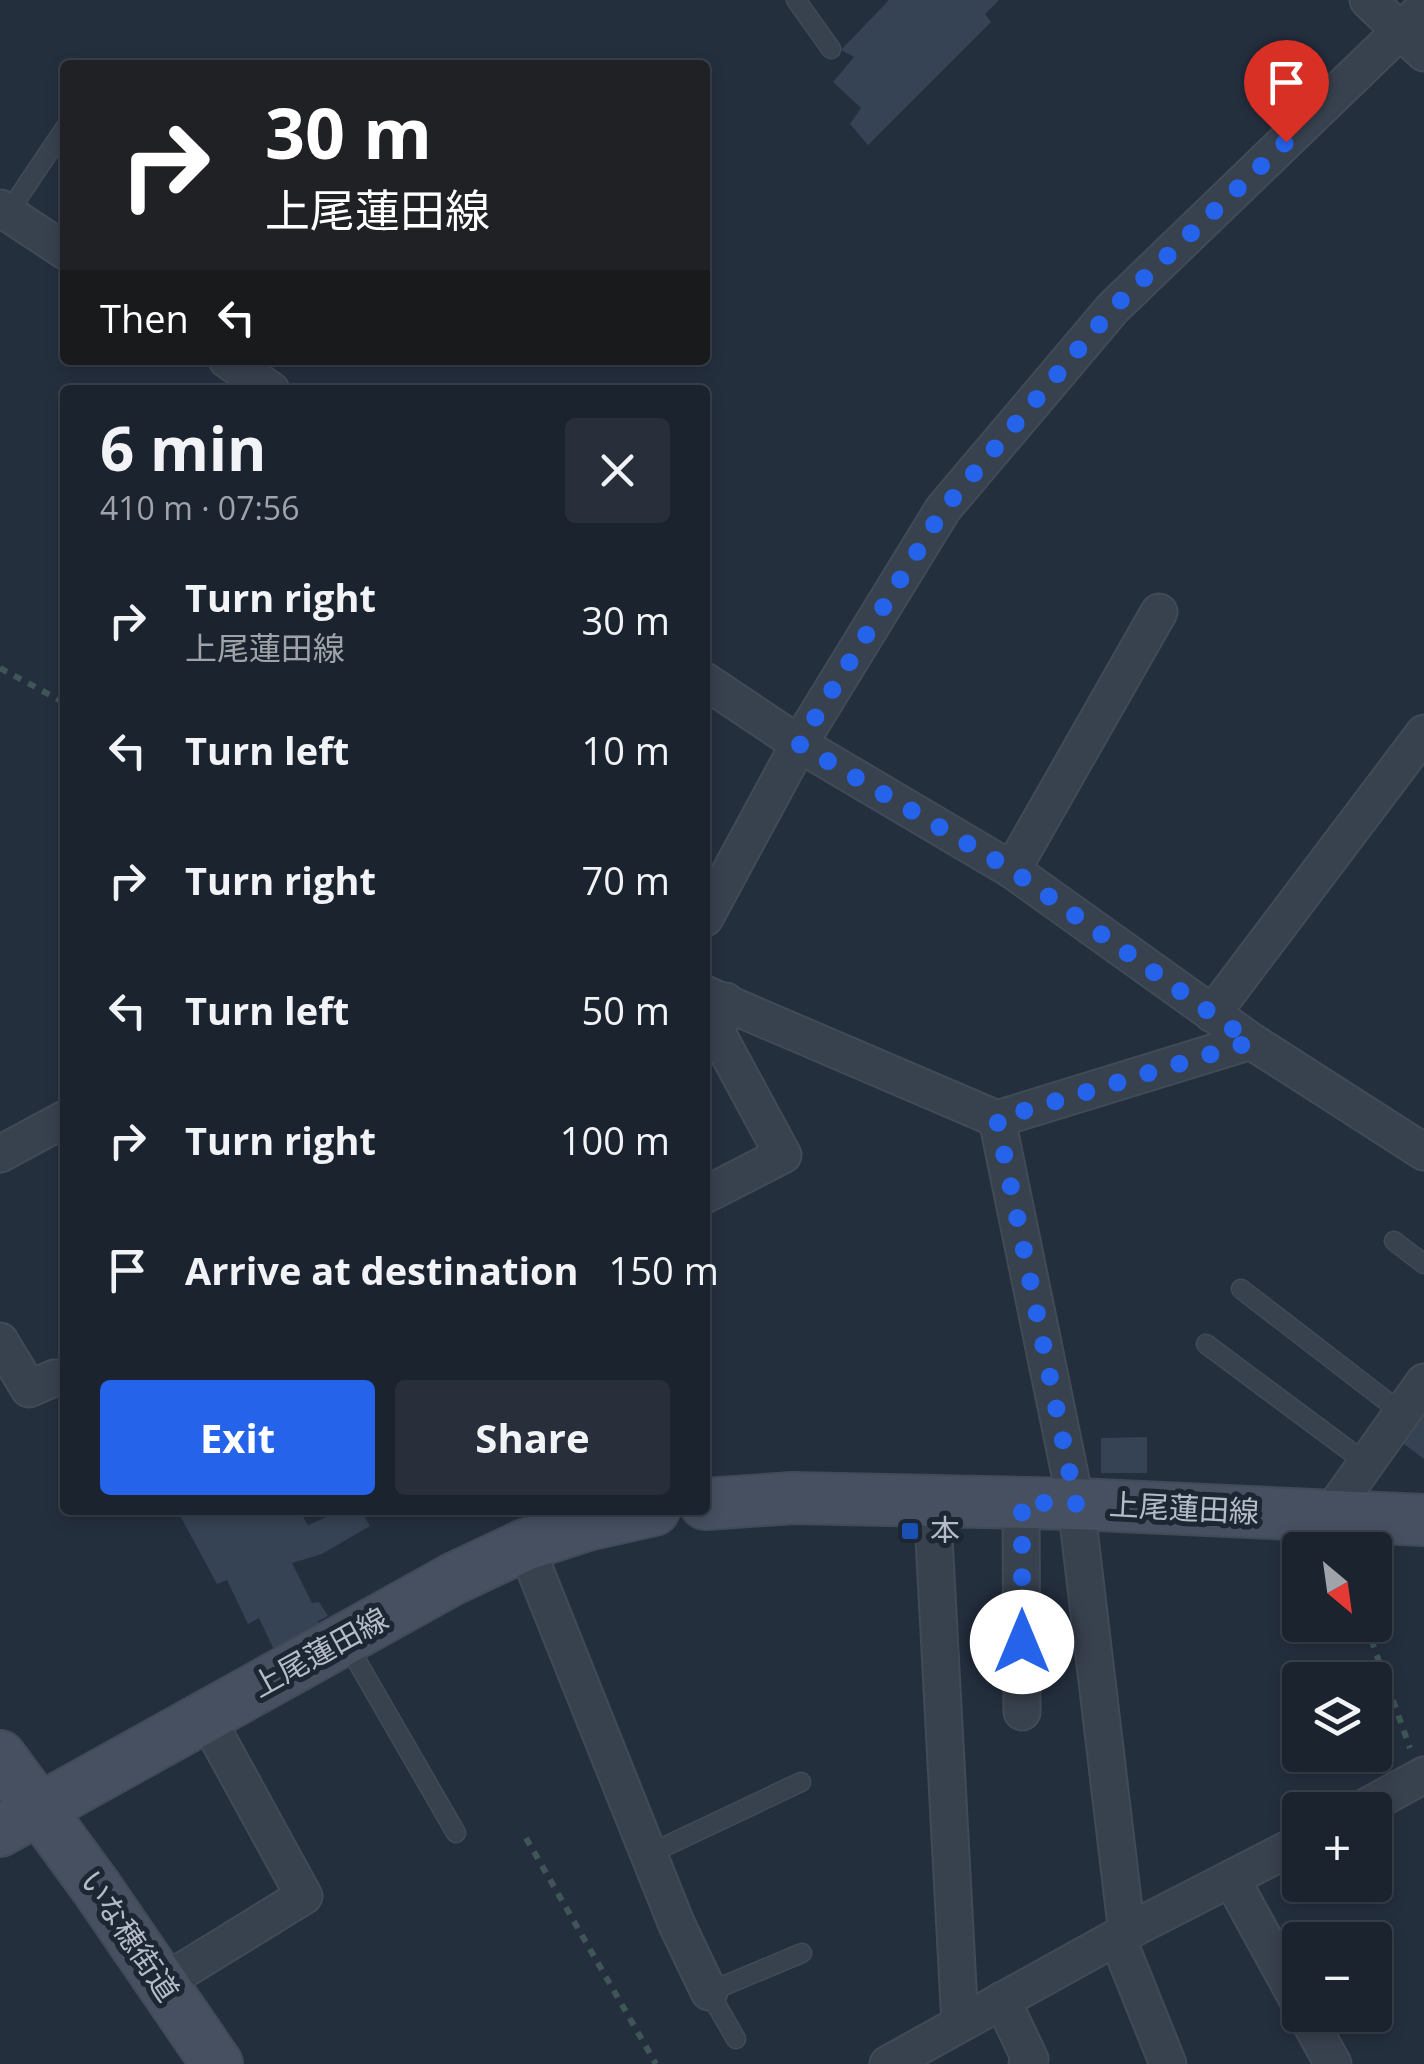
<!DOCTYPE html>
<meta charset="utf-8">
<style>
body{margin:0;font-family:"Open Sans","Noto Sans JP",sans-serif;background:#282f3a;color:#f1f3f6;height:100vh;display:flex;flex-direction:column;font-size:38px;white-space:nowrap}
*{box-sizing:border-box;margin:0}
p{font-size:32px;color:#a0a4aa}
.icon{flex:none;width:55px;height:55px;fill:none;stroke:currentColor;stroke-width:2;stroke-linecap:round;stroke-linejoin:round}
.map{position:relative;flex:1;overflow:hidden}
.sheet{position:absolute;left:60px;top:385px;width:650px;height:1130px;display:flex;flex-direction:column;background:#1b232e;border-radius:10px;box-shadow:0 5px 15px #0003,0 0 0 2px #39404a}
.sheet>*{flex:none}
.hud{position:absolute;left:60px;top:60px;width:650px;height:305px;border-radius:10px;box-shadow:0 5px 15px #0003,0 0 0 2px #39404a;background:#202124;color:#fff;overflow:hidden}
.needle{width:65px;rotate:151deg}
.controls{position:absolute;left:1282px;top:1532px;display:grid;gap:20px}
.controls a{display:grid;place-items:center;width:110px;height:110px;border-radius:10px;background:#1b232e;box-shadow:0 5px 15px #0003,0 0 0 2px #39404a;font-size:50px}
.pin{position:absolute;display:grid;place-items:center;width:85px;height:85px;color:#fff;margin:-102px -42px;border-radius:50% 50% 50% 0;rotate:-45deg;box-shadow:0 0 10px #0007}
.pin .icon{rotate:45deg}
.me{position:absolute;width:110px;margin:-55px;rotate:0deg;stroke-linejoin:round;filter:drop-shadow(0 0 8px #0008)}
.turn{display:flex;align-items:center;gap:35px;height:210px;padding:0 40px;font-size:45px}
.turn .icon{width:130px;height:130px;stroke-width:2.5}
.turn b{display:block;font-size:70px;line-height:85px}
.then{display:flex;align-items:center;height:95px;padding:0 40px;background:#0003;gap:20px;font-size:38px}
.round{display:grid;place-items:center;flex:none;width:105px;height:105px;border-radius:10px;background:#282f3a}
.head{display:flex;align-items:center;justify-content:space-between;height:170px;padding:0 40px}
h1{font-size:60px;font-weight:700;line-height:75px}
.action{display:flex;gap:20px;margin-top:auto;padding:20px 40px}
.action a{flex:1;height:115px;border-radius:10px;background:#2563eb;color:#fff;font-size:40px;font-weight:700;line-height:115px;text-align:center}
.action a+a{background:#282f3a;color:#f1f3f6}
ul{padding:0;list-style:none}
li{display:flex;align-items:center;gap:30px;height:130px;padding:0 40px}
li div{flex:1}
li b{display:block;font-size:38px}
li em{font-style:normal}
.map>svg:first-child{display:block}
.building{fill:#364354}
.lines{fill:none;stroke-linecap:round;stroke-linejoin:round}
.lane-casing{stroke:#414a57;stroke-width:21}
.street-casing{stroke:#414a57;stroke-width:39}
.secondary-casing{stroke:#414a57;stroke-width:54}
.path{stroke:#3f5557;stroke-width:6;stroke-dasharray:8 8;stroke-linecap:butt}
.lane{stroke:#38414e;stroke-width:18}
.street{stroke:#38414e;stroke-width:35}
.secondary{stroke:#465061;stroke-width:50}
.route{stroke:#2563eb;stroke-width:18;stroke-dasharray:0 32.4}
.transit-dot{fill:#1a4fb4;stroke:#1d2633;stroke-width:4}
.labels{text-anchor:middle;stroke-width:10;stroke-linejoin:round;paint-order:stroke}
.street-label{font-size:30px;fill:#b4bcc9;stroke:#1d2633}
.poi-label{font-size:30px;fill:#b4bcc9;stroke:#1d2633;text-anchor:start}
</style>
<div class="map">
<svg width="1424" height="2064" viewBox="0 0 1424 2064">
<rect width="100%" height="100%" fill="#242f3e"/>
<path class="building" d="M 889,0 L 999,0 L 985,14 L 991,22 L 868,145 L 850,124 L 861,108 L 833,82 L 854,57 L 841,50 Z
M 1424,1410 L 1424,1459 L 1400,1441 Z
M 1147,1437 L 1147,1473 L 1101,1473 L 1101,1438 Z
M 177,1510 L 299,1510 L 308,1525 L 343,1510 L 361,1510 L 370,1526 L 322,1554 L 292,1563 L 312,1603 L 319,1602 L 328,1616 L 318,1621 L 320,1627 L 275,1652 L 259,1618 L 248,1624 L 227,1580 L 217,1584 Z"/>
<g class="lines">
<g class="lane-casing">
<path id="lane" d="M 796,0 L 831,49
M 8,213 L 65,128
M 1394,1241 L 1424,1264
M 1241,1289 L 1402,1413
M 1206,1344 L 1366,1463
M 347,1644 L 456,1833
M 649,1854 L 801,1782
M 736,2039 L 709,1992 L 802,1953"/>
</g>
<g class="street-casing">
<path id="street" d="M 1368,0 L 1424,53
M 0,208 L 65,251
M 227,360 L 271,390
M 705,681 L 799,744 L 1012,870 L 1251,1041 L 1424,1152
M 1012,870 L 1159,612
M 705,918 L 799,744 L 943,509 L 1113,308 L 1424,8
M 705,994 L 997,1119
M 1212,1014 L 1424,733
M 0,1154 L 65,1119
M 705,1195 L 783,1155 L 717,1033 L 726,1001
M 0,1341 L 29,1389 L 54,1378
M 932,1501 L 960,2024
M 1021,1503 L 1022,1712
M 1328,1517 L 1424,1382
M 525,1545 L 677,1925 L 709,1992
M 1360,1810 L 1424,1775
M 1232,1880 L 1300,2004
M 1127,1934 L 1076,1504 L 997,1119 L 1251,1041
M 1117,1937 L 1168,2064
M 161,1984 L 304,1896 L 206,1717
M 1002,2000 L 1030,2059 L 1027,2064
M 1306,2015 L 1333,2064
M 888,2064 L 1117,1937 L 1300,1843"/>
</g>
<g class="secondary-casing">
<path id="secondary" d="M 705,1504 L 793,1498 L 1076,1504 L 1424,1520
M 0,1756 L 96,1887 L 217,2064
M 0,1831 L 453,1579 L 525,1545 L 587,1525 L 654,1510"/>
</g>
<path class="path" d="M 0,668 L 65,703
M 1366,1625 L 1410,1748
M 526,1838 L 656,2064"/>
<use href="#lane" class="lane"/>
<use href="#street" class="street"/>
<use href="#secondary" class="secondary"/>
</g>
<g class="lines">
<path class="route" d="M 1022,1642 L 1022,1502 L 1076,1504 L 997,1119 L 1251,1042 L 1012,870 L 799,744 L 943,510 L 1113,308 L 1286,142"/>
</g>
<rect class="transit-dot" x="900" y="1521" width="20" height="20" rx="5"/>
<g class="labels">
<g class="street-label">
<text transform="translate(1184 1509) rotate(3)" y="10">上尾蓮田線</text>
<text transform="translate(320 1653) rotate(-29)" y="10">上尾蓮田線</text>
<text transform="translate(129 1936) rotate(56)" y="10">いな穂街道</text>
</g>
<g class="poi-label">
<text x="930" y="1541">本</text>
</g>
</g>
</svg>
<div class="controls">
<a><svg class="needle" viewBox="-14 -14 28 28"><path d="M0-13l5 13h-10z" fill="#e53935"/><path d="M0 13l5-13h-10z" fill="#a0a4aa"/></svg></a>
<a><svg class="icon" aria-label="layers" viewBox="0 0 24 24"><path d="M12 4l9 5-9 5-9-5zM3 14l9 5 9-5"/></svg></a>
<a>+</a>
<a>−</a>
</div>
<div class="pin" style="left:1286px;top:142px;background:#d93025"><svg class="icon" aria-label="arrive" viewBox="0 0 24 24"><path d="M6 21V4h12l-3 4 3 4H6"/></svg></div>
<svg class="me" style="left:1022px;top:1642px" viewBox="-20 -20 40 40"><circle r="19" fill="#fff"/><path d="M0-13L10 11 0 6-10 11z" fill="#2563eb"/></svg>
<div class="hud">
<div class="turn"><svg class="icon" aria-label="right" viewBox="0 0 24 24"><path d="M7 20v-9h11M14 6l5 5-5 5"/></svg><div><b>30 m</b>上尾蓮田線</div></div>
<div class="then">Then<svg class="icon" aria-label="left" viewBox="0 0 24 24"><path d="M17 20v-9H6M10 6l-5 5 5 5"/></svg></div>
</div>
<section class="sheet">
<div class="head"><div><h1>6 min</h1><p>410 m · 07:56</p></div><a class="round"><svg class="icon" aria-label="close" viewBox="0 0 24 24"><path d="M6 6l12 12M18 6L6 18"/></svg></a></div>
<ul>
<li><svg class="icon" aria-label="right" viewBox="0 0 24 24"><path d="M7 20v-9h11M14 6l5 5-5 5"/></svg><div><b>Turn right</b><p>上尾蓮田線</p></div><em>30 m</em></li>
<li><svg class="icon" aria-label="left" viewBox="0 0 24 24"><path d="M17 20v-9H6M10 6l-5 5 5 5"/></svg><div><b>Turn left</b></div><em>10 m</em></li>
<li><svg class="icon" aria-label="right" viewBox="0 0 24 24"><path d="M7 20v-9h11M14 6l5 5-5 5"/></svg><div><b>Turn right</b></div><em>70 m</em></li>
<li><svg class="icon" aria-label="left" viewBox="0 0 24 24"><path d="M17 20v-9H6M10 6l-5 5 5 5"/></svg><div><b>Turn left</b></div><em>50 m</em></li>
<li><svg class="icon" aria-label="right" viewBox="0 0 24 24"><path d="M7 20v-9h11M14 6l5 5-5 5"/></svg><div><b>Turn right</b></div><em>100 m</em></li>
<li><svg class="icon" aria-label="arrive" viewBox="0 0 24 24"><path d="M6 21V4h12l-3 4 3 4H6"/></svg><div><b>Arrive at destination</b></div><em>150 m</em></li>
</ul>
<div class="action"><a>Exit</a><a>Share</a></div>
</section>
</div>
